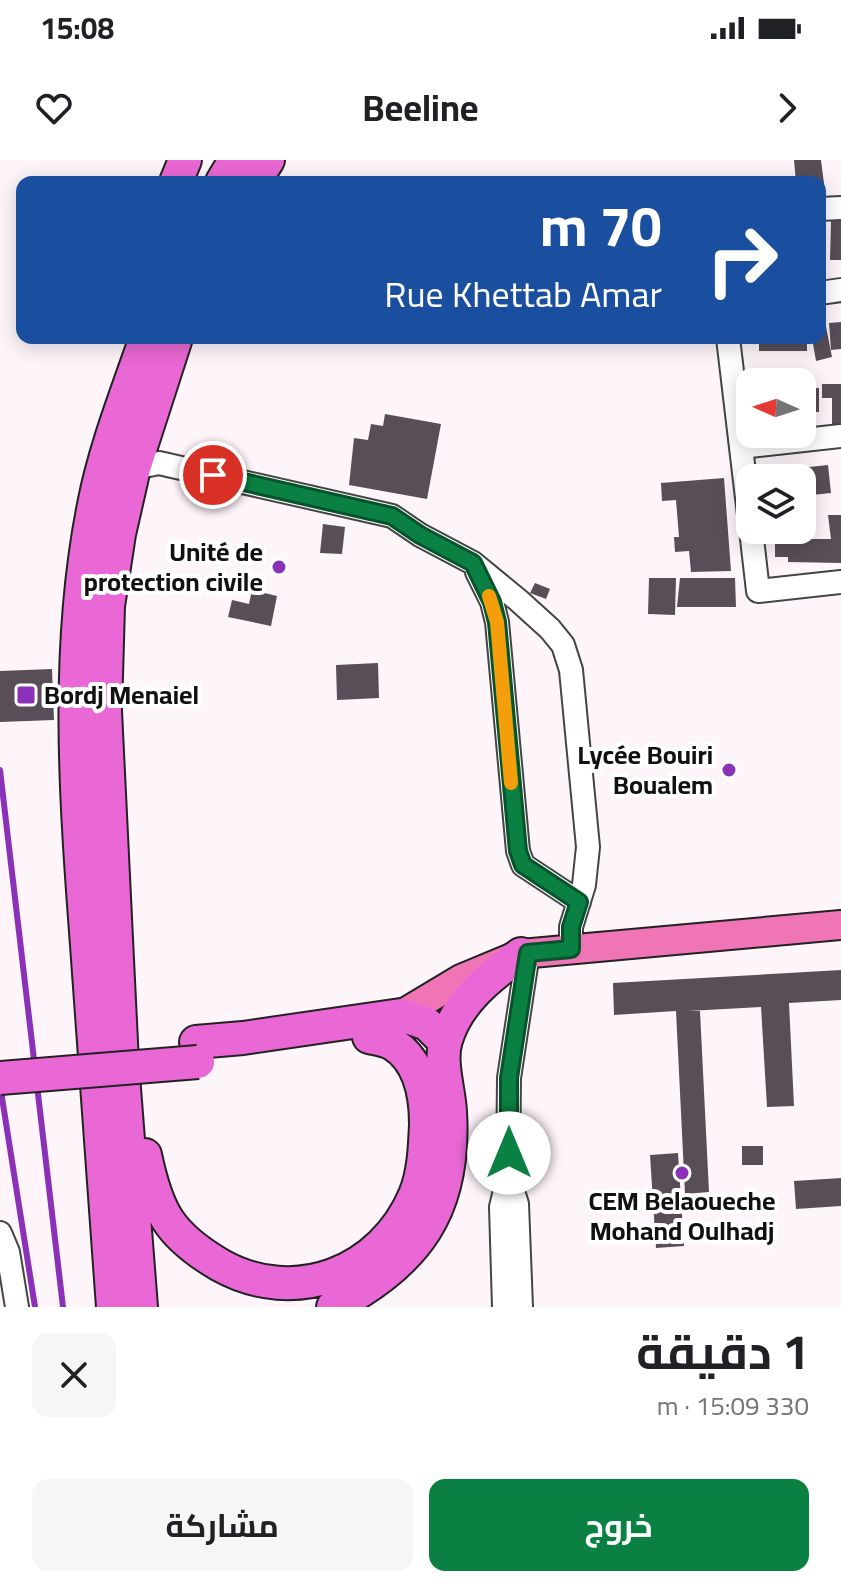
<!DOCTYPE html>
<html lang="ar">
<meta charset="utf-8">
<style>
body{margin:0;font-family:Georgia,Cairo,serif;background:#f6f6f6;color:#202124;direction:rtl;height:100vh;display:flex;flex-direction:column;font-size:30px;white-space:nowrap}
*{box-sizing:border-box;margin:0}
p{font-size:26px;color:#757577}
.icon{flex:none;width:44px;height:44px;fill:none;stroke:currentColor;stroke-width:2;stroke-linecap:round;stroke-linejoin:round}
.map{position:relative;height:1147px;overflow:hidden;direction:ltr}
.side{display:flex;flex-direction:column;background:#fff;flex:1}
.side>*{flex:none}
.hud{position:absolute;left:16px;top:16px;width:810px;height:168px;border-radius:16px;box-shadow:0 4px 20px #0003;direction:rtl;background:#1a4fa0;color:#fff;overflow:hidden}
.needle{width:52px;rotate:273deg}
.controls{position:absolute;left:736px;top:208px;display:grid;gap:16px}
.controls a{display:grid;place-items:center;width:80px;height:80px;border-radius:16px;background:#fff;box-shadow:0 4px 20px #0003;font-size:40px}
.pin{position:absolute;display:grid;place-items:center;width:68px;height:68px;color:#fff;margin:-34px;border:4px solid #fff;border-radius:50%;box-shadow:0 2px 8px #0007}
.me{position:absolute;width:88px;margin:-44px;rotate:0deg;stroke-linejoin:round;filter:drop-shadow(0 0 6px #0008)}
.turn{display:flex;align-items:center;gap:28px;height:168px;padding:0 32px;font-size:36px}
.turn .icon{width:104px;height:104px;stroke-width:2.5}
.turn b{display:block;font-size:56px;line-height:68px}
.round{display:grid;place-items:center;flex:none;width:84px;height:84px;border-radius:16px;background:#f6f6f6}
.overview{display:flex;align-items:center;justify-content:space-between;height:136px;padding:0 32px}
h1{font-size:48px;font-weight:700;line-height:60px}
.action{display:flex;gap:16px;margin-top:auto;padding:16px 32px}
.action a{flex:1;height:92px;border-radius:16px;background:#0b8043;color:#fff;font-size:32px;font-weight:700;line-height:92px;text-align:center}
.action a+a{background:#f6f6f6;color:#202124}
.status{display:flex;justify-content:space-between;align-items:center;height:56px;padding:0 40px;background:#fff;direction:ltr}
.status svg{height:22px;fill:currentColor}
header{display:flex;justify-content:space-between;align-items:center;height:104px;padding:0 32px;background:#fff;font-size:36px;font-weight:700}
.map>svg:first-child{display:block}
.building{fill:#594e58}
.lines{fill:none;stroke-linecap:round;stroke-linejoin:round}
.minor-casing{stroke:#444;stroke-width:26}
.major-casing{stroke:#222;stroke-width:32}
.highway-casing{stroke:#222;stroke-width:36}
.minor{stroke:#fff;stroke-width:22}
.major{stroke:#ef75b6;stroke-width:28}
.highway{stroke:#ea68d5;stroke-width:32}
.rail{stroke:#8a31b8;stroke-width:6}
.highway-bridge-casing{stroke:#222;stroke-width:36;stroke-linecap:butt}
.highway-bridge{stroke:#ea68d5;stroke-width:32}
.route-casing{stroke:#07532c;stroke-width:20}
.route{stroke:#0b8043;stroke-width:14}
.slow{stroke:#f59e0b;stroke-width:14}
.poi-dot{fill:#8a31b8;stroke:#fff;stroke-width:3}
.labels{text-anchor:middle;stroke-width:8;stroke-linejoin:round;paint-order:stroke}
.poi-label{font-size:26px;font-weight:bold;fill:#111;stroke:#fff;text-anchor:end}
</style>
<div class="status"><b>15:08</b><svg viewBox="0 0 49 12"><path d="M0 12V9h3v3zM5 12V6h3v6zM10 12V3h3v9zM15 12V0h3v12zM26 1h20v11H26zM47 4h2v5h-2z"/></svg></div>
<header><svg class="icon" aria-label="forward" viewBox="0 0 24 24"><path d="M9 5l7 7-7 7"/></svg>Beeline<svg class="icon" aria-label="heart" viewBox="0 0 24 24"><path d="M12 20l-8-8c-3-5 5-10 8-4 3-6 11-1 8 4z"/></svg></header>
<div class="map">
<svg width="841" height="1147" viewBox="0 0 841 1147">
<rect width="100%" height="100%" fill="#fef5fa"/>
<path class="building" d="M 794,0 L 821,0 L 826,39 L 820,39 L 820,22 L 796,22 Z
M 831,61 L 841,61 L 841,100 L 830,100 Z
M 824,156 L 832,197 L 816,201 L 812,178 L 820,178 L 820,157 Z
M 841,162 L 841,189 L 831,190 L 829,163 Z
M 759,178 L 807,178 L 807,191 L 759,191 Z
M 822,224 L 841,224 L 841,264 L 832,264 L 832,238 L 822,238 Z
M 802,228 L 819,228 L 819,252 L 802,252 Z
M 385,254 L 441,264 L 427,339 L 349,325 L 354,278 L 368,280 L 371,264 L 383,266 Z
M 828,305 L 831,333 L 802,336 L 802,318 L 771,318 L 771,311 Z
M 724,318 L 731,411 L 691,412 L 689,391 L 675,392 L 674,377 L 679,377 L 676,340 L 662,341 L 661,323 Z
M 828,355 L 841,355 L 841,403 L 788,402 L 788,397 L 775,397 L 775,379 L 831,379 Z
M 323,364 L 345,367 L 342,394 L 320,393 Z
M 649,418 L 676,418 L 675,455 L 648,454 Z
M 680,418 L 735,418 L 736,447 L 677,447 Z
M 535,423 L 550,429 L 546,439 L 530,433 Z
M 252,430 L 277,436 L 271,466 L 228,457 L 232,440 L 249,444 Z
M 378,503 L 379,538 L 337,540 L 336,505 Z
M 52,509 L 54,560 L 0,562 L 0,511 Z
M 841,810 L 841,840 L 789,843 L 794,946 L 767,947 L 761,847 L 688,851 L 700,851 L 709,1032 L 685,1034 L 676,851 L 614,855 L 613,823 Z
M 742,986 L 763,986 L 763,1005 L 742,1005 Z
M 678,993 L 684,1086 L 656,1088 L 650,995 Z
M 841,1018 L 841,1046 L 796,1049 L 794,1021 Z"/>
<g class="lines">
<g class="minor-casing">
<path id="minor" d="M 820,49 L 841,48
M 820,133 L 841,130
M 728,178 L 750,363
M 741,287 L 841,276
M 134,308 L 159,303 L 392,356 L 420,375 L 473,403 L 518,440 L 550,469 L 563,485 L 571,510 L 588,687 L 584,725 L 571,767 L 571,789
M 751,370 L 758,431 L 841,422
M 477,412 L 492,442 L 497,462 L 518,691 L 523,705 L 579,742
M 509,1019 L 517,1044 L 521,1147
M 0,1073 L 8,1092 L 17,1147
M 504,1147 L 501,1047 L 508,1018 L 509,918 L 528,793"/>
</g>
<g class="major-casing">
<path id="major" d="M 401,855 L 461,819 L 521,794 L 841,765"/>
</g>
<g class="highway-casing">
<path id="highway" d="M 176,22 L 185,0
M 222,22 L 235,0
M 254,22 L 268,0
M 196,882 L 243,878 L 401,855 L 427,864 L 445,882
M 145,995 C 157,1052 169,1075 220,1105 C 295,1147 382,1113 415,1035 C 424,1013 425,988 426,964 C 426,934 420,901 393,884 C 386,880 377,879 369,877
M 113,1147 C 104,1026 96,906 87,785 C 76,639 65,490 94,345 C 105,288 127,233 146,178
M 141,1147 L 122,903 L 105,551 L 108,446 L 119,374 L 134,308 L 176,178
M 333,1147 C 417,1103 456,1050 450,952 C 449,930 439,901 446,880 C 457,842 490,816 521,794"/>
</g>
<use href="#minor" class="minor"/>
<use href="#major" class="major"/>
<use href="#highway" class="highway"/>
<path class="rail" d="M 0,610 L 63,1147
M 0,925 L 35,1147"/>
<g class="highway-bridge-casing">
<path id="highway-bridge" d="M 0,918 L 198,902"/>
</g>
<use href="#highway-bridge" class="highway-bridge"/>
</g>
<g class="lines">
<g class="route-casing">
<path id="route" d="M 213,315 L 392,356 L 420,375 L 473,403 L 492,442 L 497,462 L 518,691 L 523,705 L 579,742 L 571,767 L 571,789 L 528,793 L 509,918 L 509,993"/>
</g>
<use href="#route" class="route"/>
<path class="slow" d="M 489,436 L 497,462 L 511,623"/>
</g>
<g class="poi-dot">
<circle cx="279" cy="407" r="8"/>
<rect x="16" y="525" width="20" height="20" rx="4"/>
<circle cx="729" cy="610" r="8"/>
<circle cx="682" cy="1013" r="8"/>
</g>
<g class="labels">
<g class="poi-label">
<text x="263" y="401">Unité de<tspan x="263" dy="30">protection civile</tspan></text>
<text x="44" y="544" text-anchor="start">Bordj Menaiel</text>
<text x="713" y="604">Lycée Bouiri<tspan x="713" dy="30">Boualem</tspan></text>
<text x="682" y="1050" text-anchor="middle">CEM Belaoueche<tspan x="682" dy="30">Mohand Oulhadj</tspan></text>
</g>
</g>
</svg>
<div class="controls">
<a><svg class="needle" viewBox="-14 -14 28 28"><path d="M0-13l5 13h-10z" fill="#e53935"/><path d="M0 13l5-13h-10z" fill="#757577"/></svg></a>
<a><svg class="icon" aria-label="layers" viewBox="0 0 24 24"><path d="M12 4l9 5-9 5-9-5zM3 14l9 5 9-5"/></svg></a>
</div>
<div class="pin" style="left:213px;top:315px;background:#d93025"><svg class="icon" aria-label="arrive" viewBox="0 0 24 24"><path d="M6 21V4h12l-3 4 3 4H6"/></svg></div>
<svg class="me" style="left:509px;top:993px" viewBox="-20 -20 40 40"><circle r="19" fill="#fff"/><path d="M0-13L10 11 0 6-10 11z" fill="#0b8043"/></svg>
<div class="hud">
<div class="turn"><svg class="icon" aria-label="right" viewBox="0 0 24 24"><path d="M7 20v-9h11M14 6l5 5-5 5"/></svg><div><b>70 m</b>Rue Khettab Amar</div></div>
</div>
</div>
<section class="side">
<div class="overview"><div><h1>1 دقيقة</h1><p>330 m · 15:09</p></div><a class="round"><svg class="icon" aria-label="close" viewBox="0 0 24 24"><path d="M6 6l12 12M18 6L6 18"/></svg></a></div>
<div class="action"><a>خروج</a><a>مشاركة</a></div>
</section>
